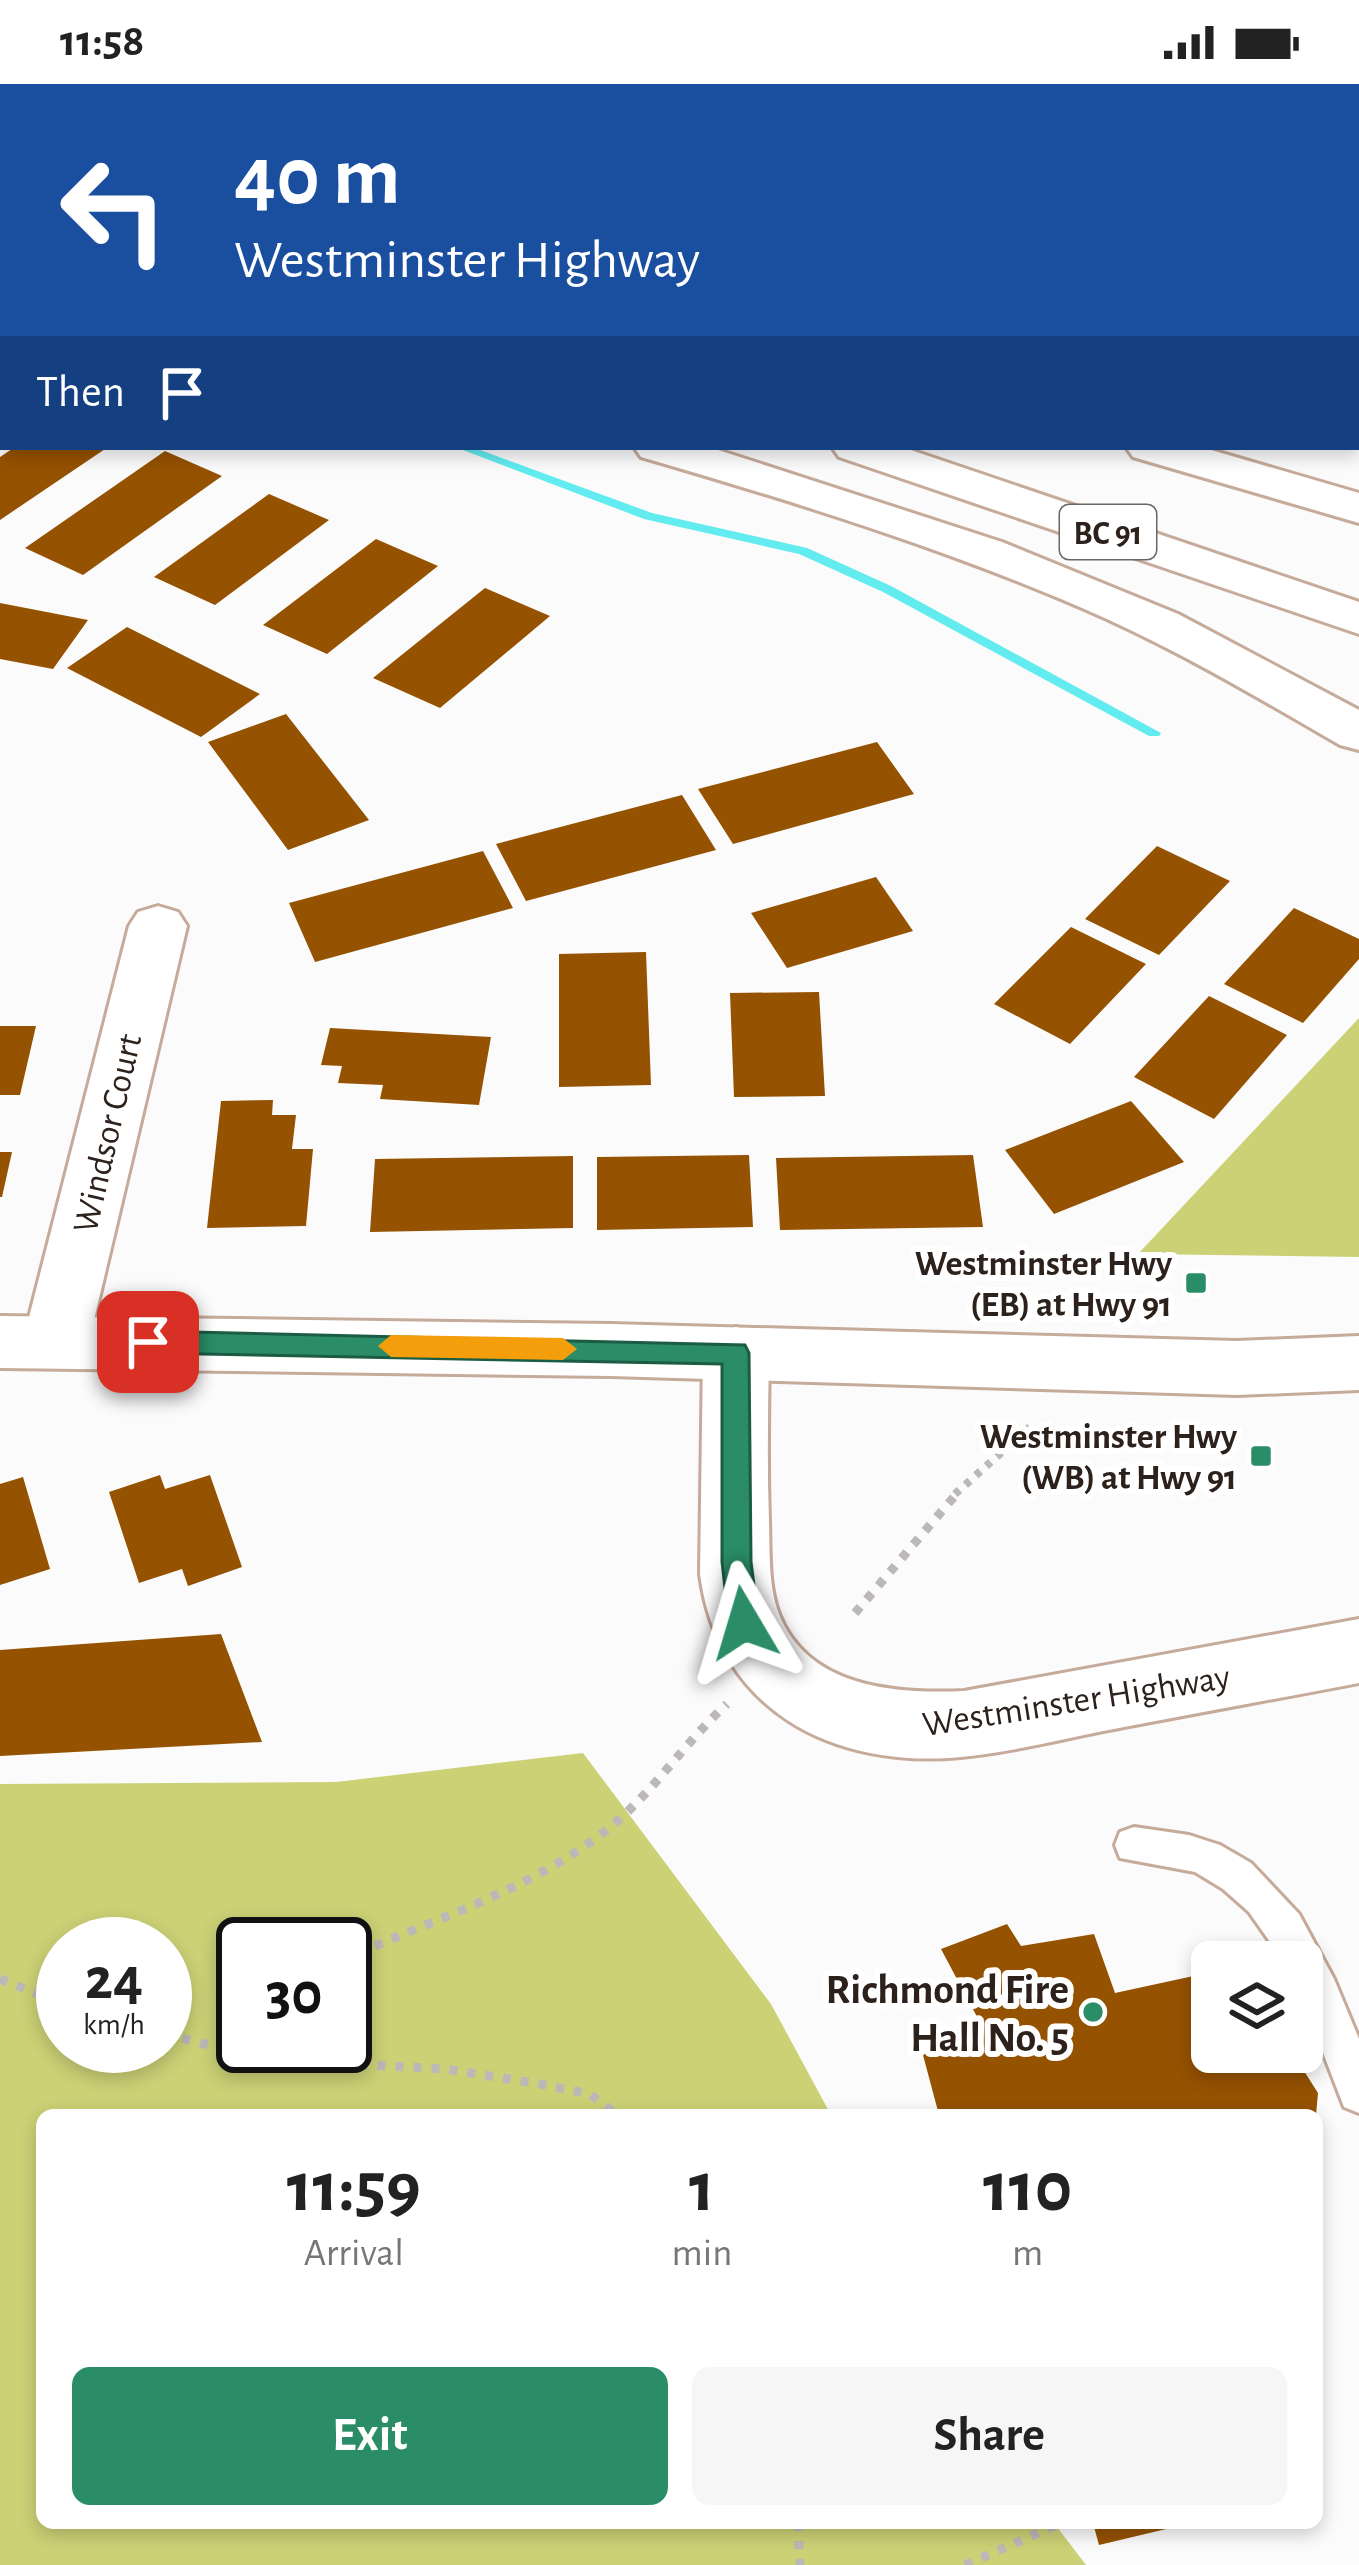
<!DOCTYPE html>
<style>
body{margin:0;font-family:"Alegreya Sans",sans-serif;background:#f6f6f6;color:#222;height:100vh;display:flex;flex-direction:column;font-size:45px;white-space:nowrap}
*{box-sizing:border-box;margin:0}
p{font-size:39px;color:#767676}
.icon{flex:none;width:66px;height:66px;fill:none;stroke:currentColor;stroke-width:2;stroke-linecap:round;stroke-linejoin:round}
.map{position:relative;flex:1;overflow:hidden}
.panel{position:absolute;left:36px;top:2025px;width:1287px;height:420px;display:flex;flex-direction:column;background:#fff;border-radius:18px;box-shadow:0 6px 18px #0003}
.panel>*{flex:none}
.top-card{position:absolute;left:0px;top:0px;width:1359px;height:366px;box-shadow:0 6px 18px #0003;background:#1a4fa0;color:#fff;overflow:hidden}
.controls{position:absolute;left:1191px;top:1857px;display:grid;gap:24px}
.controls a{display:grid;place-items:center;width:132px;height:132px;border-radius:18px;background:#fff;box-shadow:0 6px 18px #0003;font-size:60px}
.speed{position:absolute;left:36px;top:1833px;display:flex;gap:24px;font-size:60px;font-weight:700;text-align:center}
.speed>*{display:grid;place-content:center;width:156px;height:156px;border-radius:50%;background:#fff;box-shadow:0 6px 18px #0003;line-height:1}
.speed small{font-size:30px;font-weight:400}
.speed .limit{border:6px solid #111;border-radius:18px;background:#fff;color:#111}
.pin{position:absolute;display:grid;place-items:center;width:102px;height:102px;color:#fff;margin:-51px;border-radius:24px;box-shadow:0 6px 18px #0006}
.me{position:absolute;width:132px;margin:-66px;rotate:353deg;stroke-linejoin:round;filter:drop-shadow(0 0 9px #0008)}
.turn{display:flex;align-items:center;gap:42px;height:252px;padding:0 36px;font-size:54px}
.turn .icon{width:156px;height:156px;stroke-width:2.5}
.turn b{display:block;font-size:84px;line-height:102px}
.then{display:flex;align-items:center;height:114px;padding:0 36px;background:#0003;gap:24px;font-size:45px}
.eta{display:flex;justify-content:space-evenly;align-items:center;height:204px;text-align:center}
.eta b{font-size:72px;font-weight:600;line-height:84px}
.button{display:flex;gap:24px;margin-top:auto;padding:24px 36px}
.button a{flex:1;height:138px;border-radius:18px;background:#2a8d67;color:#fff;font-size:48px;font-weight:600;line-height:138px;text-align:center}
.button a+a{background:#f6f6f6;color:#222}
.status{display:flex;justify-content:space-between;align-items:center;height:84px;padding:0 60px;background:#fff;direction:ltr}
.status svg{height:33px;fill:currentColor}
.map>svg:first-child{display:block}
.green{fill:#ccd176;fill-rule:evenodd}
.lines{fill:none;stroke-linecap:round;stroke-linejoin:round}
.stream{fill:#62ecf0;fill-rule:evenodd}
.building{fill:#955200}
.lane-casing{stroke:#c6aa9a;stroke-width:6}
.street-casing{stroke:#c6aa9a;stroke-width:6}
.secondary-casing{stroke:#c6aa9a;stroke-width:6}
.highway-casing{stroke:#c6aa9a;stroke-width:6}
.path-far1{stroke:#bcb8b7;stroke-width:8;stroke-dasharray:6 8;stroke-linecap:butt}
.path{stroke:#bcb8b7;stroke-width:9;stroke-dasharray:8 10;stroke-linecap:butt}
.lane{fill:#fff;fill-rule:evenodd}
.street{fill:#fff;fill-rule:evenodd}
.secondary{fill:#fff;fill-rule:evenodd}
.highway{fill:#fff;fill-rule:evenodd}
.route{fill:#2a8d67;stroke:#1b5c43;stroke-width:3}
.slow{fill:#f59e0b}
.poi-dot{fill:#2a8d67;stroke:#fff;stroke-width:4.5}
.labels{text-anchor:middle;stroke-width:12;stroke-linejoin:round;paint-order:stroke}
.shield{fill:#fff;stroke:#6b645f;stroke-width:3}
.shield-label{font-size:33px;font-weight:bold;fill:#2c211b}
.street-label{font-size:36px;fill:#2c211b;stroke:#fff}
.poi-label{font-size:36px;font-weight:bold;fill:#2c211b;stroke:#fff;text-anchor:end}
.near-poi-label{font-size:42px;font-weight:bold;fill:#2c211b;stroke:#fff;text-anchor:end}
</style>
<div class="status"><b>11:58</b><svg viewBox="0 0 49 12"><path d="M0 12V9h3v3zM5 12V6h3v6zM10 12V3h3v9zM15 12V0h3v12zM26 1h20v11H26zM47 4h2v5h-2z"/></svg></div>
<div class="map">
<svg width="1359" height="2481" viewBox="0 0 1359 2481">
<rect width="100%" height="100%" fill="#fbfbfb"/>
<path class="green" d="M 1359,934 L 1359,1173 L 1138,1170 Z
M 583,1669 L 771,1920 L 831,2031 L 42,2031 L 42,2439 L 1054,2439 L 1086,2481 L 0,2481 L 0,1700 L 336,1698 ZM 63,1860 L 165,1860 L 165,1962 L 63,1962 ZM 345,1860 L 345,1962 L 243,1962 L 243,1860 Z"/>
<g class="lines">
<path class="stream" d="M 1218,0 L 1213,3 L 1194,3 L 1199,0 Z
M 0,245 L 3,245 L 3,252 L 0,252 Z
M 455,363 L 472,363 L 652,429 L 807,464 L 891,502 L 1161,649 L 1159,652 L 1149,652 L 883,508 L 799,470 L 644,435 Z"/>
</g>
<path class="building" d="M 15,363 L 108,363 L 0,436 L 0,373 Z
M 165,367 L 222,392 L 83,491 L 25,464 Z
M 269,410 L 329,436 L 215,521 L 154,493 Z
M 376,455 L 438,482 L 327,570 L 263,541 Z
M 485,504 L 550,532 L 440,624 L 373,594 Z
M 0,519 L 88,536 L 53,585 L 0,575 Z
M 127,543 L 260,610 L 201,653 L 67,584 Z
M 286,630 L 369,736 L 288,766 L 208,658 Z
M 877,658 L 914,710 L 733,760 L 698,705 Z
M 682,711 L 716,766 L 526,817 L 496,760 Z
M 1157,762 L 1230,797 L 1159,871 L 1085,835 Z
M 483,767 L 513,824 L 315,878 L 289,819 Z
M 876,793 L 913,847 L 787,884 L 751,829 Z
M 1294,824 L 1359,855 L 1359,875 L 1303,939 L 1224,900 Z
M 1071,843 L 1146,880 L 1070,960 L 994,920 Z
M 646,868 L 651,1001 L 559,1003 L 559,870 Z
M 819,908 L 825,1012 L 734,1013 L 730,909 Z
M 1209,912 L 1287,951 L 1214,1035 L 1134,993 Z
M 0,942 L 36,942 L 20,1011 L 0,1011 Z
M 330,944 L 491,953 L 479,1021 L 380,1015 L 383,1001 L 338,999 L 342,982 L 321,981 Z
M 273,1016 L 272,1031 L 296,1031 L 292,1065 L 313,1065 L 306,1142 L 207,1144 L 221,1017 Z
M 1131,1017 L 1184,1078 L 1054,1130 L 1005,1066 Z
M 0,1068 L 12,1068 L 2,1113 L 0,1113 Z
M 749,1071 L 753,1143 L 597,1146 L 597,1073 Z
M 973,1071 L 983,1143 L 780,1146 L 776,1074 Z
M 573,1072 L 573,1144 L 370,1148 L 375,1075 Z
M 160,1391 L 165,1405 L 210,1391 L 242,1483 L 188,1502 L 182,1485 L 139,1499 L 109,1408 Z
M 23,1393 L 50,1485 L 0,1501 L 0,1400 Z
M 221,1550 L 262,1658 L 0,1672 L 0,1566 Z
M 1007,1840 L 1021,1862 L 1094,1850 L 1115,1909 L 1212,1888 L 1212,1968 L 1292,1968 L 1318,2009 L 1316,2031 L 939,2031 L 919,1956 L 984,1946 L 941,1865 Z
M 1093,2439 L 1183,2439 L 1183,2441 L 1099,2461 Z"/>
<g class="lines">
<g class="lane-casing">
<path id="lane" d="M 623,0 L 643,0 L 621,3 Z
M 669,0 L 703,0 L 705,3 L 671,3 Z
M 1134,1743 L 1189,1751 L 1220,1761 L 1251,1779 L 1299,1830 L 1334,1895 L 1359,1955 L 1359,2029 L 1344,2023 L 1302,1914 L 1302,1878 L 1284,1878 L 1249,1828 L 1223,1805 L 1195,1788 L 1120,1774 L 1115,1761 L 1120,1748 Z"/>
</g>
<g class="street-casing">
<path id="street" d="M 158,822 L 178,828 L 187,842 L 89,1257 L 79,1276 L 56,1283 L 33,1276 L 23,1257 L 129,842 L 138,828 Z
M 736,1243 L 760,1250 L 769,1269 C 768,1325 767,1381 769,1437 C 770,1466 768,1502 779,1530 C 808,1604 896,1610 964,1607 L 1359,1535 L 1359,1599 C 1281,1614 1202,1628 1124,1643 C 1070,1653 1015,1668 961,1673 C 832,1685 718,1626 700,1490 L 703,1269 L 712,1250 Z"/>
</g>
<g class="secondary-casing">
<path id="secondary" d="M 0,1232 L 611,1240 L 1237,1257 L 1359,1252 L 1359,1306 L 1237,1311 L 611,1292 L 0,1284 Z"/>
</g>
<g class="highway-casing">
<path id="highway" d="M 0,2 L 3,3 L 3,27 L 0,26 Z
M 0,144 L 3,144 L 3,170 L 0,170 Z
M 1356,252 L 1359,252 L 1359,279 L 1356,279 Z
M 634,363 L 709,363 L 1002,458 L 1178,530 L 1359,626 L 1359,666 L 1340,661 C 1264,617 1188,572 1107,535 C 957,468 799,419 641,373 Z
M 832,363 L 902,363 L 1359,518 L 1359,550 L 839,373 Z
M 1126,363 L 1201,363 L 1359,409 L 1359,439 L 1133,373 Z"/>
</g>
<path class="path-far1" d="M 955,1410 L 1030,1343"/>
<path class="path" d="M 855,1529 L 959,1407
M 345,1881 L 361,1868 C 443,1832 532,1804 604,1748 C 651,1712 683,1660 727,1620
M 0,1895 L 63,1920
M 165,1950 L 268,1976 L 446,1985 L 534,1999 L 590,2010 L 617,2031
M 798,2439 L 800,2481
M 965,2481 L 1061,2439"/>
<use href="#lane" class="lane"/>
<use href="#street" class="street"/>
<use href="#secondary" class="secondary"/>
<use href="#highway" class="highway"/>
</g>
<path class="route" d="M 148,1247 L 745,1261 L 749,1269 L 751,1478 L 759,1539 L 755,1548 L 744,1552 L 734,1548 L 729,1539 L 722,1478 L 722,1280 L 148,1269 L 134,1258 Z"/>
<path class="slow" d="M 391,1251 L 563,1254 L 577,1265 L 563,1276 L 391,1273 L 378,1262 Z"/>
<g class="poi-dot">
<rect x="1184" y="1187" width="24" height="24" rx="6"/>
<rect x="1249" y="1360" width="24" height="24" rx="6"/>
<circle cx="1093" cy="1928" r="12"/>
</g>
<g class="labels">
<rect class="shield" x="1060" y="421" width="96" height="54" rx="9"/>
<g class="shield-label">
<text x="1108" y="460">BC 91</text>
</g>
<g class="street-label">
<text transform="translate(106 1049) rotate(-77)" y="13">Windsor Court</text>
<text transform="translate(1076 1615) rotate(-9)" y="13">Westminster Highway</text>
</g>
<g class="poi-label">
<text x="1172" y="1191">Westminster Hwy<tspan x="1172" dy="41">(EB) at Hwy 91</tspan></text>
<text x="1237" y="1364">Westminster Hwy<tspan x="1237" dy="41">(WB) at Hwy 91</tspan></text>
</g>
<g class="near-poi-label">
<text x="1069" y="1919">Richmond Fire<tspan x="1069" dy="48">Hall No. 5</tspan></text>
</g>
</g>
</svg>
<div class="controls">
<a><svg class="icon" aria-label="layers" viewBox="0 0 24 24"><path d="M12 4l9 5-9 5-9-5zM3 14l9 5 9-5"/></svg></a>
</div>
<div class="speed"><div>24<small>km/h</small></div><div class="limit">30</div></div>
<div class="pin" style="left:148px;top:1258px;background:#d93025"><svg class="icon" aria-label="arrive" viewBox="0 0 24 24"><path d="M6 21V4h12l-3 4 3 4H6"/></svg></div>
<svg class="me" style="left:744px;top:1539px" viewBox="-20 -20 40 40"><path d="M0-17L14 15 0 8-14 15z" fill="#2a8d67" stroke="#fff" stroke-width="4"/></svg>
<div class="top-card">
<div class="turn"><svg class="icon" aria-label="left" viewBox="0 0 24 24"><path d="M17 20v-9H6M10 6l-5 5 5 5"/></svg><div><b>40 m</b>Westminster Highway</div></div>
<div class="then">Then<svg class="icon" aria-label="arrive" viewBox="0 0 24 24"><path d="M6 21V4h12l-3 4 3 4H6"/></svg></div>
</div>
<section class="panel">
<div class="eta">
<div><b>11:59</b><p>Arrival</p></div>
<div><b>1</b><p>min</p></div>
<div><b>110</b><p>m</p></div>
</div>
<div class="button"><a>Exit</a><a>Share</a></div>
</section>
</div>
